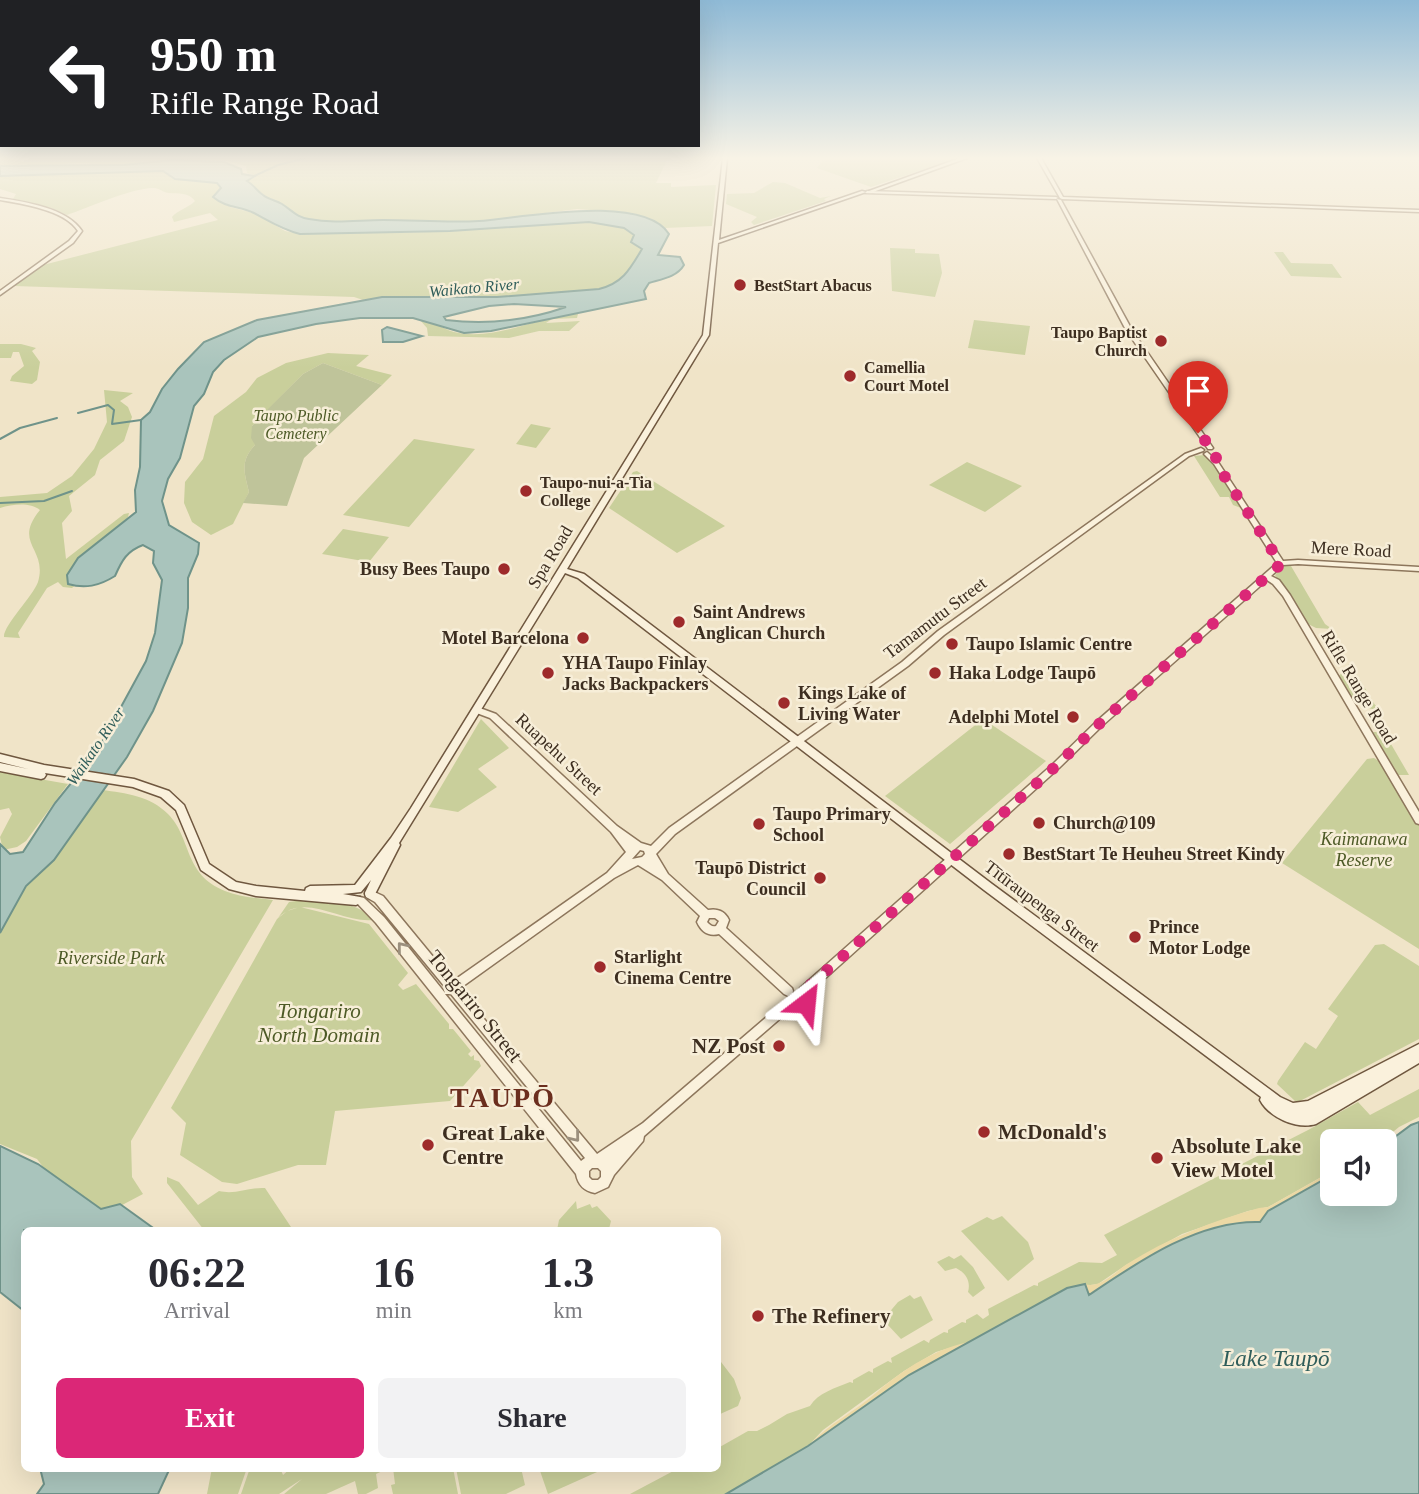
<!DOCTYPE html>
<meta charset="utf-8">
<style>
body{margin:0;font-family:"Times New Roman",serif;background:#f2f2f3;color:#2b2b33;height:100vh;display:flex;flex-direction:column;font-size:26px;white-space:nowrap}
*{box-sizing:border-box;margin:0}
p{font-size:23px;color:#7c7c81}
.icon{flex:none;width:38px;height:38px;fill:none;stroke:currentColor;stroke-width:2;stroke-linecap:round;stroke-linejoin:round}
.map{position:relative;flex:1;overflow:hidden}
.side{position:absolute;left:21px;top:1227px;width:700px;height:245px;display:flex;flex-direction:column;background:#fff;border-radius:10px;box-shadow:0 7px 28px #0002}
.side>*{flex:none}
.banner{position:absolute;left:0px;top:0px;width:700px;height:147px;box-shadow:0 7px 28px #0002;background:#202124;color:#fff;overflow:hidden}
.fabs{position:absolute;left:1320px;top:1129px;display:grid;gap:14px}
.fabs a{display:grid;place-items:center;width:77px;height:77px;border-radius:10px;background:#fff;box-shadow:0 7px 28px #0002;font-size:35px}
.pin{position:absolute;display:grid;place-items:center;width:60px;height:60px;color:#fff;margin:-72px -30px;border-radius:50% 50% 50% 0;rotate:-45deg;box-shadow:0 0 7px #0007}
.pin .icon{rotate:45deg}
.me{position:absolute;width:77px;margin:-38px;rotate:29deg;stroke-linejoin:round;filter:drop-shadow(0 0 5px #0008)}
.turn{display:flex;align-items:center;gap:24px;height:147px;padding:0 35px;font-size:32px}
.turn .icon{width:91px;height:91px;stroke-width:2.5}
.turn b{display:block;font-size:49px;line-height:60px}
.eta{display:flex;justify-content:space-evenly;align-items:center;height:119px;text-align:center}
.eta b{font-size:42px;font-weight:700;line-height:49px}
.button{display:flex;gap:14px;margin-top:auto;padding:14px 35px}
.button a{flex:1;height:80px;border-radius:10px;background:#db2777;color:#fff;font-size:28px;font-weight:700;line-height:80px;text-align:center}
.button a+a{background:#f2f2f3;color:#2b2b33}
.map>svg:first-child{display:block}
.green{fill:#c9cf9b}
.sand{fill:#ecd9a5}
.cemetery{fill:#bfc49a}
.water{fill:#a9c4bc;stroke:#6f938a;stroke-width:2;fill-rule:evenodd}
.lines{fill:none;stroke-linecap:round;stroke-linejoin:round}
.stream{stroke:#6f938a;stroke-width:2}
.tertiary-casing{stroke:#8d765c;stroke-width:3}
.secondary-casing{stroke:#6f573f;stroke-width:3}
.tertiary{fill:#faf1dc;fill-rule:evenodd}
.secondary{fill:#faf1dc;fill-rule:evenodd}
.oneway{stroke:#9c907e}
.route{stroke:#db2777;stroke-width:12;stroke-dasharray:0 21.6}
.poi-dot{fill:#9e2a2b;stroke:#f7eed8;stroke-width:2.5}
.labels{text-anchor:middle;stroke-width:5;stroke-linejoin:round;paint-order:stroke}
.far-poi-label{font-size:16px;font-weight:bold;fill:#3d2e20;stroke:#f7eed8;text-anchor:start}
.far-water-label{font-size:16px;font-style:italic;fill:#2f5d5a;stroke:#f7eed8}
.far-park-label{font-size:16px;font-style:italic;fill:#4d5a26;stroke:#f7eed8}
.street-label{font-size:18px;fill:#3d2e20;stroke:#f7eed8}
.poi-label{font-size:18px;font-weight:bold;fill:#3d2e20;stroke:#f7eed8;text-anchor:start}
.park-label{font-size:18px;font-style:italic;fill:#4d5a26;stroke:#f7eed8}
.near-street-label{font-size:21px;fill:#3d2e20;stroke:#f7eed8}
.near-park-label{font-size:21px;font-style:italic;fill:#4d5a26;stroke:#f7eed8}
.near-poi-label{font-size:21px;font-weight:bold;fill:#3d2e20;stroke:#f7eed8;text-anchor:start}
.near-water-label{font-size:23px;font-style:italic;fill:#2f5d5a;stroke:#f7eed8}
.near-district-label{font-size:28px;font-weight:bold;letter-spacing:2px;fill:#6b2e1e;stroke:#f7eed8}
</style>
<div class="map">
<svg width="1419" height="1494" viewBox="0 0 1419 1494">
<rect width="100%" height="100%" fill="#f0e4c8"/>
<path class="green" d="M 0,158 L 668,158 L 656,183 L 671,183 L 671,187 L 716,185 L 712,226 L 665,228 L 643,216 L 626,213 L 577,209 L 481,221 L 436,223 L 372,220 L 341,224 L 298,217 L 282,204 L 265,197 L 247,181 L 257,176 L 247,173 L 246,166 L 227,161 L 172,160 L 124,165 L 79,163 L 6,167 L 0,166 Z
M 825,158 L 958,158 L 871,187 L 817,168 Z
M 163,171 L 175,179 L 217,183 L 221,188 L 217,192 L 230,207 L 257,214 L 285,231 L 300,234 L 428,232 L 589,222 L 624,228 L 634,235 L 643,249 L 631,271 L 611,286 L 599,289 L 497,297 L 382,297 L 363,300 L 354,297 L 14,286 L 43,265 L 218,220 L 210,213 L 174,222 L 172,217 C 178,210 188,208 195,201 C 188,192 179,194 169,193 C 164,193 159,188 154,188 C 134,187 87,208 67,215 L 51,208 L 13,199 L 16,194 L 0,189 L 0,176 Z
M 773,182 L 785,183 L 820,198 L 831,196 L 824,199 L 826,201 L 754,225 L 751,222 L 757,217 L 726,204 L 727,194 L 754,193 Z
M 890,248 L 915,249 L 915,253 L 939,254 L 942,273 L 935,297 L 892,291 Z
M 1274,252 L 1283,252 L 1291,263 L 1332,264 L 1342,278 L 1291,276 Z
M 571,314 L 578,314 L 577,318 L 552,319 L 546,323 L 580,321 L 569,331 L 539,331 L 509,338 L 428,336 L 427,328 L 419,319 C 433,321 441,328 454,332 C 493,341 534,319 571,314 Z
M 974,320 L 1030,326 L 1025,355 L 968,348 Z
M 0,344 L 21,344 L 36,348 L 32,351 L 40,362 L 37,380 L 32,384 L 10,381 L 12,376 L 24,366 L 19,352 L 13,352 L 11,358 L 0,358 Z
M 328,353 L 369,355 L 356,366 L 392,375 L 382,385 L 323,363 L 303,374 L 252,426 L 255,445 C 240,461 244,472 249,492 L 233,524 L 211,535 L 192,522 L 184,503 L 185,482 L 203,459 L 214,416 L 246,392 L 257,378 L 286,363 Z
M 104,390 L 133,393 L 120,401 L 128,407 L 132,417 L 124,441 L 100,460 L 95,475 L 69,496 L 72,511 L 62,523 L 66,559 L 124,514 L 129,513 L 128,517 L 80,562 L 80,581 L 72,588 L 63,587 L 58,582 L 47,588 L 18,633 L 20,638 L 4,637 C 3,626 33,596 38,582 C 48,548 12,544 40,510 C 30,502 13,504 0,508 L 0,497 L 47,493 L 72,476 L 94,449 L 107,422 Z
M 531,424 L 551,428 L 536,448 L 516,444 Z
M 414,439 L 475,449 L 409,527 L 343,515 Z
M 1204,455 L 1214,463 L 1241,508 L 1233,505 L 1229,497 L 1220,497 L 1194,456 Z
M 967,462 L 1022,486 L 985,512 L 929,485 Z
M 637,471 L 725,526 L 677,553 L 609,508 L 633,472 Z
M 343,529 L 389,537 L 369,562 L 322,554 Z
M 1283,566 L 1291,566 L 1325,624 L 1332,629 L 1316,628 L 1306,623 L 1275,575 Z
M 1350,663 L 1375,705 L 1382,710 C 1353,708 1352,699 1339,676 Z
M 481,719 L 509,748 L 478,769 L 497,787 L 458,812 L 429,807 Z
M 983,719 L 1046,761 L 950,844 L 885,796 Z
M 1373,732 L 1384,732 L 1409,775 L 1398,775 Z
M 1374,758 L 1382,763 L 1419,825 L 1419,949 L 1282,863 L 1367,759 Z
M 0,772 L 68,784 L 26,841 L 17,847 L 3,850 L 0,837 L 12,814 L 9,808 L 0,810 Z
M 102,790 C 126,793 150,796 168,814 C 192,838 183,874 225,891 C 239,897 257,898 273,900 L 131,1141 L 132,1177 L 143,1194 L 107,1213 L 52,1179 L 37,1159 L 0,1144 L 0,917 L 44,866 Z
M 303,900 C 326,902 359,901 374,920 C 342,924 305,891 278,918 L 289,902 Z
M 300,907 L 369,924 L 408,973 L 398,985 L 403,990 L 416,984 L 449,1024 L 449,1029 L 453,1029 L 471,1051 L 468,1054 L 471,1057 L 474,1055 L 474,1060 L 479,1061 L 481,1066 L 450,1101 L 335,1111 L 326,1165 L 298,1165 L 237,1184 L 222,1182 L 180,1155 L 186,1123 L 171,1108 L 277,919 L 287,911 Z
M 1384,944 L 1419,966 L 1419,1039 L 1300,1101 L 1295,1101 L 1277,1084 L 1278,1081 L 1305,1042 L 1316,1049 L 1338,1016 L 1328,1009 L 1375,945 Z
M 1419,1089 L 1419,1117 L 1399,1127 L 1382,1141 L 1332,1141 L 1332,1171 L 1268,1207 L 1248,1211 L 1182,1234 L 1126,1265 L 1098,1284 L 1067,1288 L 973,1341 L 936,1352 L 904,1371 L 823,1430 L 808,1446 L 726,1494 L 630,1494 L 679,1468 L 718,1468 L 718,1448 L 748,1431 L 757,1431 L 769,1425 L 787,1414 L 810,1406 C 818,1393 835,1388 850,1382 L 853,1383 L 853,1380 L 869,1371 L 873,1373 L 873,1369 L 888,1361 L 892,1363 L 891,1358 L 924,1340 L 929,1343 L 930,1340 L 944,1332 L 948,1333 L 948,1330 L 962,1322 L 966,1323 L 966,1320 L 977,1314 L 983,1319 L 989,1315 L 988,1309 L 1034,1285 L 1038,1286 L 1038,1283 L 1079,1262 L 1102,1263 L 1117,1255 L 1104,1235 L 1310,1129 L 1358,1102 L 1370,1115 Z
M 167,1177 L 179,1182 L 198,1205 L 219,1191 C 236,1195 249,1187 265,1188 L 291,1227 L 287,1230 L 204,1230 L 167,1183 Z
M 576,1201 L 577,1209 L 590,1204 L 592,1208 L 597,1206 L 611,1221 L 609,1229 L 611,1230 L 557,1230 L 559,1220 Z
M 1002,1216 L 1028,1242 L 1034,1259 L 1008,1281 L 961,1231 L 987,1217 L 993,1220 Z
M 961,1255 L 973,1267 L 985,1288 L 973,1297 L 968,1292 C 971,1281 966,1273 956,1268 L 945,1271 L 937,1262 L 949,1256 L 954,1259 Z
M 910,1295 L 914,1299 L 921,1296 L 933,1320 L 901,1339 L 886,1323 L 889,1319 L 887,1315 L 898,1302 Z
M 718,1358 L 734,1379 L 741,1398 L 738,1406 L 718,1415 Z
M 212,1468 L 247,1468 L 238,1494 L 207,1494 Z
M 250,1468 L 280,1468 L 283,1475 L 291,1468 L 389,1468 L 376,1474 L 378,1488 L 366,1494 L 358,1494 L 355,1481 L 326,1494 L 284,1494 L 302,1479 L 279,1494 L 241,1494 Z
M 393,1468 L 453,1468 L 458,1494 L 393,1494 L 391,1485 L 395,1484 Z
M 456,1468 L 521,1468 L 525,1485 L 506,1494 L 461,1494 Z
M 539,1468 L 606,1468 L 548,1494 Z"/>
<path class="sand" d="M 1332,1171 L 1332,1175 L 1268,1211 L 1260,1222 C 1198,1220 1137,1262 1089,1296 L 1085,1284 C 1100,1289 1115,1272 1127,1264 C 1168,1238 1213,1221 1259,1208 L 1268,1207 Z
M 973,1341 L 909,1375 L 808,1446 C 829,1423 855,1412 877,1392 C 905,1368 936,1348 973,1341 Z"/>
<path class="cemetery" d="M 323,363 L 382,385 L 304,458 L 287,506 L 243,503 L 249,492 C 244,472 240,461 255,445 L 251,438 L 252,426 L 269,408 L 303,374 Z"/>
<path class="water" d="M 172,160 L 224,162 L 241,169 L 242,174 L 255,176 L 247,181 C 254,185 257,191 263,195 C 269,200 276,200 282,204 C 293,211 296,217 309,219 C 335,224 358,220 383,220 C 416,220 447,223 479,221 C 521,218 643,193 669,234 L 658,255 L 680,257 L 684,265 C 677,277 662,279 649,283 L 644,291 L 646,299 L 491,331 L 464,333 L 413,318 L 360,318 L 316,324 L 258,337 L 224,360 L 213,372 L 204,394 L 194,406 L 180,458 L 168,479 L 162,501 L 169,525 L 199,543 L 198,554 L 188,578 L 188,608 L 182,643 L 153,711 L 127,757 L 54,860 L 26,886 L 0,933 L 0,844 L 10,854 L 23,852 L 55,803 L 97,751 L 146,661 L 155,633 L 162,580 L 153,563 L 154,551 L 143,545 C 127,551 122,560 115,576 C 99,586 85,589 68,584 L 67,575 L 78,558 L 136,512 L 135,490 L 140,467 L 141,420 L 150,412 L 162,389 L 178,369 L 204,342 L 257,320 L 382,297 L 497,297 L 599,289 C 623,283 630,269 642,249 L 631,242 L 634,235 L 624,228 L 589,222 L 450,231 L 300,234 C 283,230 269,221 254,213 C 240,206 226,208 213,197 L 221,188 L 217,183 L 175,179 L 163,171 L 0,176 L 0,166 L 124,165 ZM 514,304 L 566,307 C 526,321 488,325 446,320 L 444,317 L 489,306 Z
M 387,327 L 422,336 L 403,342 L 383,342 L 382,330 Z
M 1419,1122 L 1419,1494 L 726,1494 L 808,1446 L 909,1375 L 1067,1288 L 1085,1284 L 1089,1295 C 1138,1262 1198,1220 1260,1222 L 1268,1211 L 1332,1175 L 1332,1194 L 1384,1194 L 1384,1145 L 1411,1125 Z
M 0,1146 L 38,1164 L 101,1209 L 120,1204 L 156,1230 L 24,1230 L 24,1311 L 0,1292 Z
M 40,1468 L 170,1468 L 158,1494 L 37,1494 L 44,1484 Z"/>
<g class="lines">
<path class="stream" d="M 254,176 L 278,165 L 306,158
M 78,413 L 108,405 L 114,410 L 112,424 L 141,420
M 0,439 L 20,428 L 57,418
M 0,503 L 44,501 L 72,491"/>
<g class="tertiary-casing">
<path id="tertiary" d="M 1037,158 L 1041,158 L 1063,197 L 1419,210 L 1419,212 L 1062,199 L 1060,198 Z
M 867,191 L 1056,197 L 1058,198 L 1056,199 L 865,193 Z
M 0,198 C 26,202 67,208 82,231 L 73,243 L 0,295 L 0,291 L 69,241 L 78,231 C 65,210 23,204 0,200 Z
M 1057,199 L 1061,200 L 1132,330 L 1213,448 L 1212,449 L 1208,449 L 1126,330 Z
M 1201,448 L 1204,450 L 1203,451 L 1189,456 L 944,635 L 908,666 L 675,834 L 656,854 L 668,874 L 708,910 C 717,908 725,911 729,920 L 726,928 L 792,988 L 793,991 L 792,994 L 788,996 L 784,994 L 719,934 C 708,937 701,931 697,922 L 700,916 L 662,880 L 638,865 L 614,878 L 459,989 L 597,1154 L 643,1123 L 784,1002 L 788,1000 L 800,1002 L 802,997 L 799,991 L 800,988 L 1053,764 L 1097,721 L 1277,563 L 1214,464 L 1204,454 L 1207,452 L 1218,462 L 1283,561 L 1298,560 L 1419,567 L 1419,571 L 1298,564 L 1283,565 L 1271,576 L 1279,580 L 1290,595 L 1419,812 L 1419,824 L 1416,823 L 1283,596 L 1273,584 L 1267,580 L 1103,725 L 1059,768 L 810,992 L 812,997 L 808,1009 L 798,1013 L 790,1010 L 644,1136 L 643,1141 L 614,1175 L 608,1187 L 595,1193 C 584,1191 578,1185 576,1174 L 376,923 L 355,901 L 356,898 L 360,897 L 364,898 L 384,917 L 445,993 L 444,990 L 445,987 L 375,902 L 366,897 L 365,894 L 366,891 L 370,890 L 383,896 L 453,981 L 607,873 L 626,852 L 611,832 L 490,718 L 474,712 L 473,710 L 474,708 L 477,707 L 496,714 L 617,826 L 641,843 L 651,846 L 669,828 L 902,662 L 938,631 L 1185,454 ZM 640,850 L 644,851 L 645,854 L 642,857 L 632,859 ZM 709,918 L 715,918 L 719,921 L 716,926 C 712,927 710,925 707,922 ZM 445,994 L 451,994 L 585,1158 L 581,1161 ZM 592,1168 L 598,1168 L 601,1171 L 601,1177 L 598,1180 L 592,1180 L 589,1177 L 589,1171 Z"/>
</g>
<g class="secondary-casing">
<path id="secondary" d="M 723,158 L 727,158 L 719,240 L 862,191 L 866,192 L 718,243 L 709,335 L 567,569 L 584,574 L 992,884 L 1280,1097 L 1293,1103 L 1308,1101 L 1419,1044 L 1419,1063 L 1316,1124 C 1296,1130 1269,1117 1260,1100 L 1261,1097 L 984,890 L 578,578 L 565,573 L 399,843 L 400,845 L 374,896 L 370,898 L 366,896 L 365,893 L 371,880 L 361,892 L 343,894 L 360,897 L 361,900 L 360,903 L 356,905 L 256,896 L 229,889 L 201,870 L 176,810 L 161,797 L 133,787 L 45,773 L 46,775 L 44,778 L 41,779 L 0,771 L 0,763 L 28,769 L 0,762 L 0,754 L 44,765 L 134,779 L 169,791 L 184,805 L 209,864 L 236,882 L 256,886 L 305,891 L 306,888 L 310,886 L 355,885 L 391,838 L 411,808 L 703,335 Z
M 960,158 L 967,158 L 873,192 L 869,191 Z"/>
</g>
<use href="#tertiary" class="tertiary"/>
<use href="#secondary" class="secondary"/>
</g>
<defs><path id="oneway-chevron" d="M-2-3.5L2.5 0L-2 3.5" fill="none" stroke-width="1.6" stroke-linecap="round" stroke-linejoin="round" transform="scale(1.75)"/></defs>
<g class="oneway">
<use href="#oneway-chevron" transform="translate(402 947) rotate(-129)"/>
<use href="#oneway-chevron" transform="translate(575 1137) rotate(51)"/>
</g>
<linearGradient id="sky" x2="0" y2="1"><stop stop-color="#8fbad6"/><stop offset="0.43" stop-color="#f8f3e6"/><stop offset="1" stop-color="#f8f3e6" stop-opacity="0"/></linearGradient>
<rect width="1419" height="368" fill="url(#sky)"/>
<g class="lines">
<path class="route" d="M 806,1003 L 804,992 L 806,989 L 1056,766 L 1100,723 L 1281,564 L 1216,463 L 1216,452 L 1198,433"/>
</g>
<g class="poi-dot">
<circle cx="740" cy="285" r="7"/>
<circle cx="1161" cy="341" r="7"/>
<circle cx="850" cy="376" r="7"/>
<circle cx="526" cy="491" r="7"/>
<circle cx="504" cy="569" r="7"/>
<circle cx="679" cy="622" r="7"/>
<circle cx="583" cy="638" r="7"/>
<circle cx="952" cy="644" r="7"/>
<circle cx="548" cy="673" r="7"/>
<circle cx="935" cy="673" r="7"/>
<circle cx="784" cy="703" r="7"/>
<circle cx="1073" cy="717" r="7"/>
<circle cx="1039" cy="823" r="7"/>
<circle cx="759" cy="824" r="7"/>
<circle cx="1009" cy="854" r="7"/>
<circle cx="820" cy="878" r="7"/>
<circle cx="1135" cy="937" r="7"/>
<circle cx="600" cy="967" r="7"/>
<circle cx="779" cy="1046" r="7"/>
<circle cx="984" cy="1132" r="7"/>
<circle cx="428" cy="1145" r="7"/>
<circle cx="1157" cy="1158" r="7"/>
<circle cx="758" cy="1316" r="7"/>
</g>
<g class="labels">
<g class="far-poi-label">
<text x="754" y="291">BestStart Abacus</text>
<text x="1147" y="338" text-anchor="end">Taupo Baptist<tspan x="1147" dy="18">Church</tspan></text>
<text x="864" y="373">Camellia<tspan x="864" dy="18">Court Motel</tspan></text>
<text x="540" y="488">Taupo-nui-a-Tia<tspan x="540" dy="18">College</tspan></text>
</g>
<g class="far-water-label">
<text transform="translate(474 287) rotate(-5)" y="6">Waikato River</text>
<text transform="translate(95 746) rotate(-56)" y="6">Waikato River</text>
</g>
<g class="far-park-label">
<text x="296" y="421">Taupo Public<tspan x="296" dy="18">Cemetery</tspan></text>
</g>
<g class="street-label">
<text transform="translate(1351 549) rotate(3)" y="6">Mere Road</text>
<text transform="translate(550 557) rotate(-59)" y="6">Spa Road</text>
<text transform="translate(935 618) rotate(-37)" y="6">Tamamutu Street</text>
<text transform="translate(1359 687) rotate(59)" y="6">Rifle Range Road</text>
<text transform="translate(559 754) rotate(43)" y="6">Ruapehu Street</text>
<text transform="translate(1042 906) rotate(37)" y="6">Tītīraupenga Street</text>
</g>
<g class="poi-label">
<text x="490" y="575" text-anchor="end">Busy Bees Taupo</text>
<text x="693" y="618">Saint Andrews<tspan x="693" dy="21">Anglican Church</tspan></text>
<text x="569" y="644" text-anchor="end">Motel Barcelona</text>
<text x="966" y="650">Taupo Islamic Centre</text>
<text x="562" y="669">YHA Taupo Finlay<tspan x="562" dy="21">Jacks Backpackers</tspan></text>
<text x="949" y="679">Haka Lodge Taupō</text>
<text x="798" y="699">Kings Lake of<tspan x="798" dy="21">Living Water</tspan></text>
<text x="1059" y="723" text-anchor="end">Adelphi Motel</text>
<text x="773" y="820">Taupo Primary<tspan x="773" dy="21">School</tspan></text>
<text x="1053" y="829">Church@109</text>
<text x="1023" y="860">BestStart Te Heuheu Street Kindy</text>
<text x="806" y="874" text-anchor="end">Taupō District<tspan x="806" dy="21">Council</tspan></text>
<text x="1149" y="933">Prince<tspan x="1149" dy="21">Motor Lodge</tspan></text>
<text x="614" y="963">Starlight<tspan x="614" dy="21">Cinema Centre</tspan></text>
</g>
<g class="park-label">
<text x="1364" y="845">Kaimanawa<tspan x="1364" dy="21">Reserve</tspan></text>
<text x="111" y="964">Riverside Park</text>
</g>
<g class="near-street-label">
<text transform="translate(475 1006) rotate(51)" y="7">Tongariro Street</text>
</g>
<g class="near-park-label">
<text x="319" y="1018">Tongariro<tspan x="319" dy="24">North Domain</tspan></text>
</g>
<g class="near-poi-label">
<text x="765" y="1053" text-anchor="end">NZ Post</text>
<text x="998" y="1139">McDonald's</text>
<text x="442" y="1140">Great Lake<tspan x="442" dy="24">Centre</tspan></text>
<text x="1171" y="1153">Absolute Lake<tspan x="1171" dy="24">View Motel</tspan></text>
<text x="772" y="1323">The Refinery</text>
</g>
<g class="near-water-label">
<text x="1276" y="1366">Lake Taupō</text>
</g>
<g class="near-district-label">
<text x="503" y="1107">TAUPŌ</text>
</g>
</g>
</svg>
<div class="fabs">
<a><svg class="icon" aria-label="sound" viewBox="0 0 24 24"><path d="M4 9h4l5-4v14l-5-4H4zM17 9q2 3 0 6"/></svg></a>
</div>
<div class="pin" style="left:1198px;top:433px;background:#d93025"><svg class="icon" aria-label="arrive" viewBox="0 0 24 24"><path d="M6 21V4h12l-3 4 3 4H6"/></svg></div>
<svg class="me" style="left:806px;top:1003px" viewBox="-20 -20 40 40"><path d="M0-17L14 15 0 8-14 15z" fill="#db2777" stroke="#fff" stroke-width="4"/></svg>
<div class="banner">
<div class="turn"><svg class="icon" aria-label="left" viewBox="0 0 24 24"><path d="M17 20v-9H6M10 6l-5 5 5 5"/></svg><div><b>950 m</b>Rifle Range Road</div></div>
</div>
<section class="side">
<div class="eta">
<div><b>06:22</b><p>Arrival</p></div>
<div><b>16</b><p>min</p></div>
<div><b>1.3</b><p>km</p></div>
</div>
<div class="button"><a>Exit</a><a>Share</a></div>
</section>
</div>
